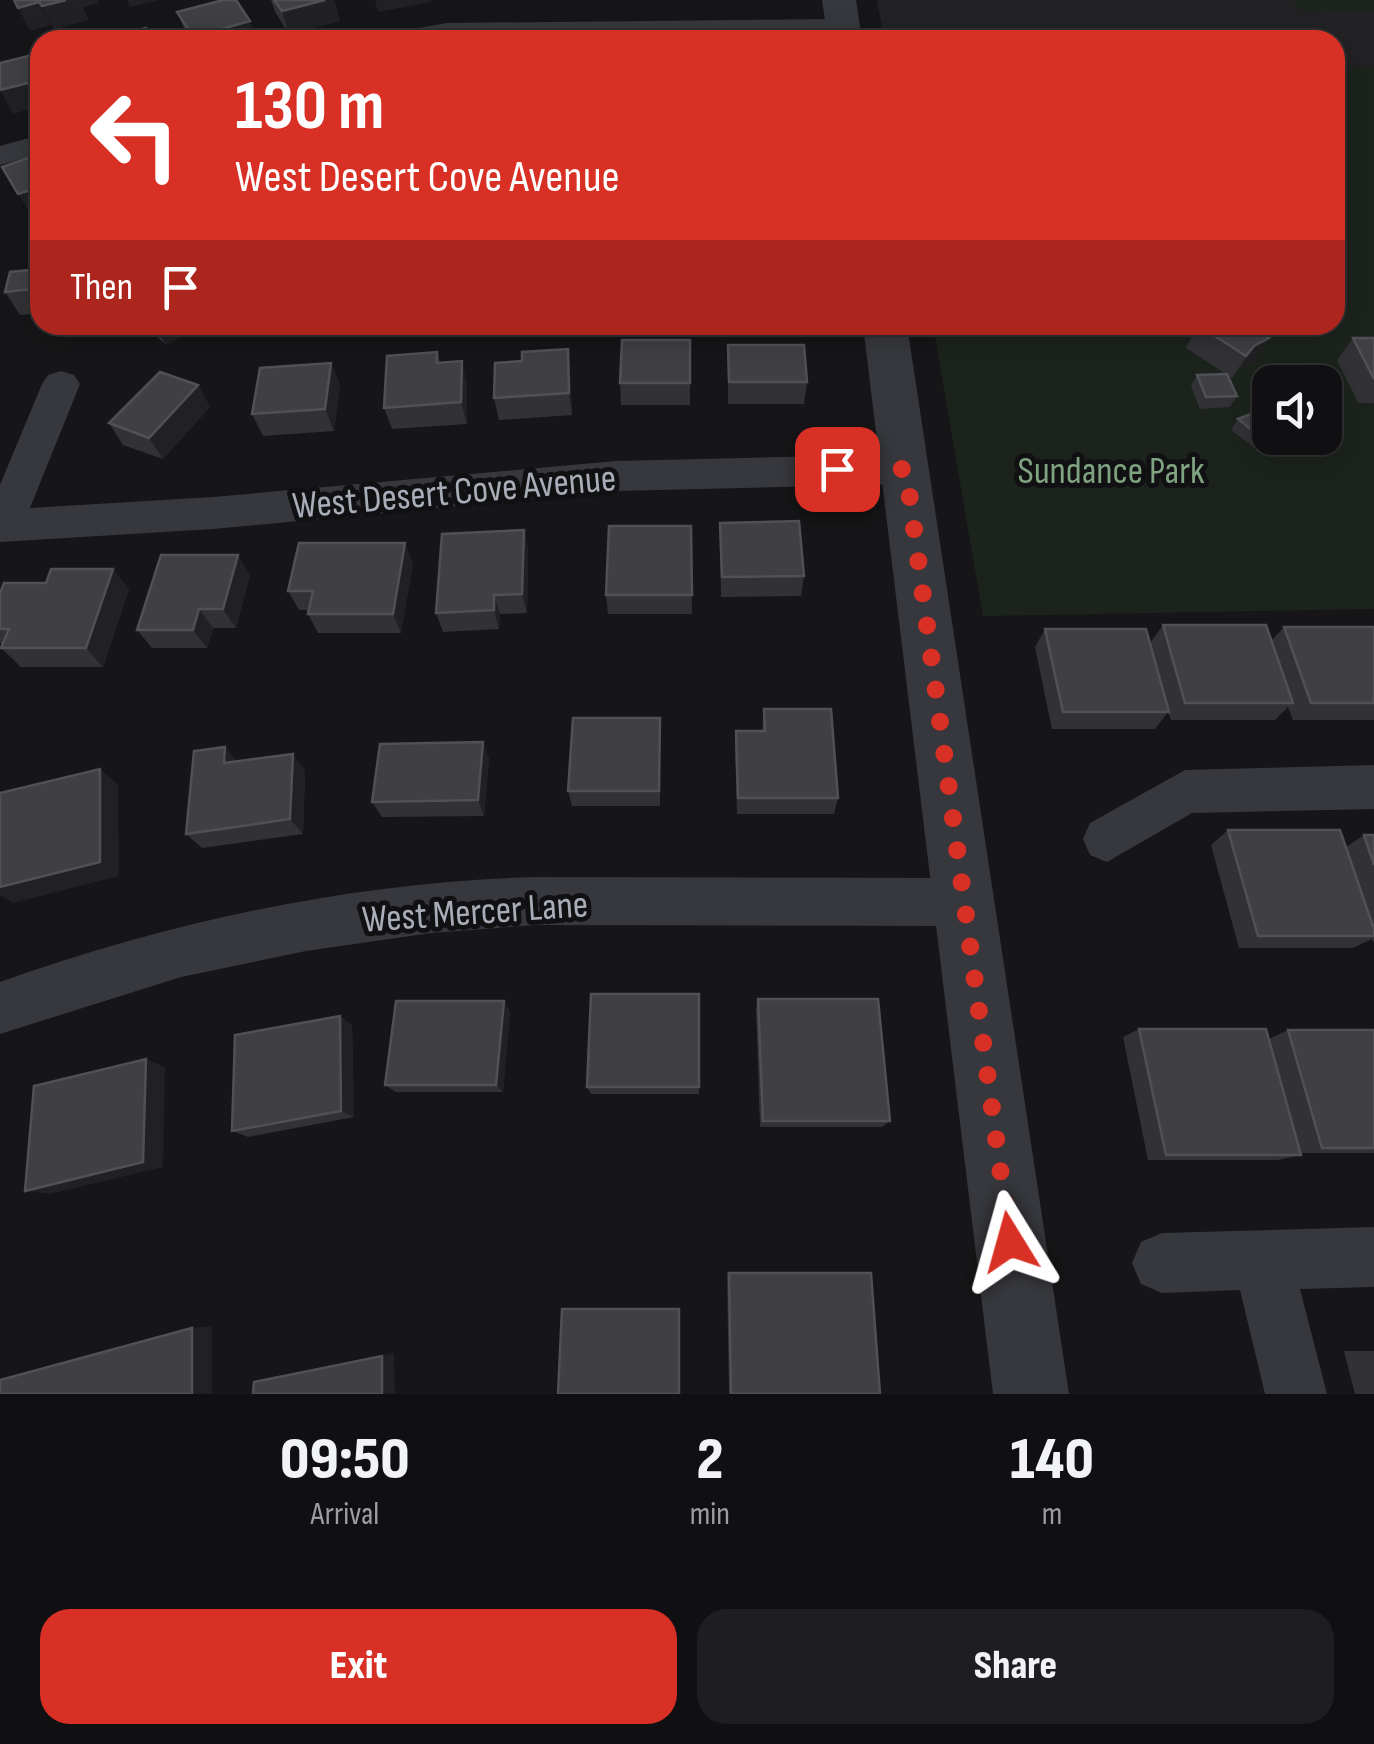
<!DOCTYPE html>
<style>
body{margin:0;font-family:"Sofia Sans Condensed",sans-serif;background:#1e1e20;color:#f1f3f6;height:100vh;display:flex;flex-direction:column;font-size:38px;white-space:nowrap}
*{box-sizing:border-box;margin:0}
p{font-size:32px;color:#9c9d9f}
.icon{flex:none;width:55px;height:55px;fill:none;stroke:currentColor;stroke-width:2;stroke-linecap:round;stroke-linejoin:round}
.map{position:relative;height:1394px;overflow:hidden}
.details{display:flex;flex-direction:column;background:#101012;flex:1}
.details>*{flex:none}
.guide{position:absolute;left:30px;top:30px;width:1315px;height:305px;border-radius:30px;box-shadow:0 5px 25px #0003,0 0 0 2px #303032;background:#d93025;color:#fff;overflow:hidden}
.buttons{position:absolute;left:1252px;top:365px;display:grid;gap:20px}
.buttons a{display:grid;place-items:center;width:90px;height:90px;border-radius:20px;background:#101012;box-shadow:0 5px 25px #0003,0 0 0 2px #303032;font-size:50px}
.pin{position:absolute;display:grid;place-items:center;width:85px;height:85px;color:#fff;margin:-42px;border-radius:20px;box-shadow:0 5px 15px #0006}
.me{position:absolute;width:110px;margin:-55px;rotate:352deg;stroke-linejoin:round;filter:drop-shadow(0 0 8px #0008)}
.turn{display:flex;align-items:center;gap:35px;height:210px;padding:0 40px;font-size:45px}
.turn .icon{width:130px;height:130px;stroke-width:2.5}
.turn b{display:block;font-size:70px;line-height:85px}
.then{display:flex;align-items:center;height:95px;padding:0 40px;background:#0003;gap:20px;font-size:38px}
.eta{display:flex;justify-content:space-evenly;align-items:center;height:170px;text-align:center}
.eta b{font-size:60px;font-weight:800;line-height:70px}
.cta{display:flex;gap:20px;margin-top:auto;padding:20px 40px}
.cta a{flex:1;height:115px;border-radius:30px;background:#d93025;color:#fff;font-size:40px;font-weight:800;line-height:115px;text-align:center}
.cta a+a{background:#1e1e20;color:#f1f3f6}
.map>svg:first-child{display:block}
.built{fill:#222225}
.green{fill:#1c231d;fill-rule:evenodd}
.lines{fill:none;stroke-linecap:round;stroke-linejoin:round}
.minor{fill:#37383d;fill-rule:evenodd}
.tertiary{fill:#37383d;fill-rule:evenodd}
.wall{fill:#323236}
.shaded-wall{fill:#212124}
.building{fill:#3f3f44;stroke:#4f5156;stroke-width:2.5}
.route{stroke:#d93025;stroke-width:18;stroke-dasharray:0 32.4}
.labels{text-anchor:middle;stroke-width:10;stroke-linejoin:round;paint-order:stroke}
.park-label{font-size:38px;fill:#7fa381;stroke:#111113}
.street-label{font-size:38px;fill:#a8adb8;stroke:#111113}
</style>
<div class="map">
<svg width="1374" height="1394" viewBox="0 0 1374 1394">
<rect width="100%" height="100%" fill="#161618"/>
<path class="built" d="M 877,0 L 1374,0 L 1374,66 L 1335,67 L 1335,40 L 884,40 Z"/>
<path class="green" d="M 1293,0 L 1374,0 L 1374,12 L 1299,11 Z
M 1374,66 L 1374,609 L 983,616 L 933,325 L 1335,325 L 1335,67 ZM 1270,382 L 1325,382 L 1325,438 L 1270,438 Z"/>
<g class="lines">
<path class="minor" d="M 843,19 L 857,27 L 853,33 L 381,40 L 385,34 L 447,23 Z
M 40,135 L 40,154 L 0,165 L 0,146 Z
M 61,371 L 74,375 L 80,384 L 30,508 L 213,497 L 616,461 L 906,454 L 920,459 L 926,469 L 920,479 L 906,484 L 616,491 L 213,529 L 0,542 L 0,485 L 42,384 L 48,375 Z
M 1374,765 L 1374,809 L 1192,813 L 1107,862 L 1090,855 L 1083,839 L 1090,823 L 1185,770 Z
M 535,877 L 963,878 L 981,885 L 988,902 L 981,919 L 963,926 L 535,925 L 431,933 L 306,951 L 181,977 L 0,1034 L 0,982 C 172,921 353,882 535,877 Z
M 1374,1227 L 1374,1287 L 1300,1289 L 1327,1394 L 1265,1394 L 1240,1290 L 1162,1293 L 1141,1284 L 1132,1263 L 1141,1242 L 1162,1233 Z"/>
<path class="tertiary" d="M 822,0 L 856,0 L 862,40 L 828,40 Z
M 863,325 L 907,325 L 1069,1394 L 993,1394 Z"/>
</g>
<path class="wall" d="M 271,0 L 334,0 L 340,21 L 289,34 L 275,12 Z
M 177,12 L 257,40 L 189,40 Z
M 40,241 L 40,313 L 20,315 L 5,292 L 29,270 Z
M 144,325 L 202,325 L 166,345 Z
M 1198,325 L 1269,338 L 1255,361 L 1240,368 L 1232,378 L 1227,375 L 1237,396 L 1230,407 L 1200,409 L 1191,386 L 1197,375 L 1226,374 L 1186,348 Z
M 1353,338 L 1374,338 L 1374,403 L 1358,403 L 1337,360 Z
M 690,340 L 690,405 L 621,405 L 620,383 Z
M 728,345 L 807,382 L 804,404 L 728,404 Z
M 437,352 L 440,362 L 467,383 L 467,424 L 392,429 L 384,408 Z
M 522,361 L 570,371 L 572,415 L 499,420 L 494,398 Z
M 331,363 L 340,385 L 334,431 L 263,436 L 252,414 Z
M 198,385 L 210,407 L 163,459 L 123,445 L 109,423 Z
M 1238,419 L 1270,438 L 1294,438 L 1264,455 L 1231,430 Z
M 720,523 L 804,576 L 801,596 L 721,597 Z
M 691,526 L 692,614 L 608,614 L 606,595 Z
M 524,530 L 528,550 L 527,613 L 500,614 L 499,629 L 443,632 L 436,613 Z
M 413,563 L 401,633 L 318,633 L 308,614 L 308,610 L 299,610 L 288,591 Z
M 250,575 L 236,628 L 213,628 L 207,648 L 152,648 L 137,630 Z
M 129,589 L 103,667 L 21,667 L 1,648 L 3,645 L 0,643 L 0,593 Z
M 1163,625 L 1271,641 L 1284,627 L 1374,627 L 1374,720 L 1293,720 L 1288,707 L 1275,720 L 1171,720 L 1168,712 L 1155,729 L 1052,729 L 1035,647 L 1045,629 L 1150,643 Z
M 764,709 L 838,798 L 834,814 L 737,814 L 735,747 L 736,731 L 762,731 Z
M 660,718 L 660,806 L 572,806 L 568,791 Z
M 225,747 L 237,761 L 305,770 L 303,834 L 202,848 L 186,834 Z
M 489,758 L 484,816 L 382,817 L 372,802 Z
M 1228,830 L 1346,847 L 1364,835 L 1374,835 L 1374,943 L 1372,939 L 1353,948 L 1239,948 L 1211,845 Z
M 699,994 L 699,1094 L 591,1094 L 587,1087 Z
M 758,999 L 890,1121 L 882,1127 L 760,1127 L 756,1008 Z
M 510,1011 L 503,1092 L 396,1092 L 385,1085 Z
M 352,1025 L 354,1117 L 248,1137 L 232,1131 Z
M 1139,1029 L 1269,1039 L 1288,1030 L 1374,1030 L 1374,1153 L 1300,1153 L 1301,1155 L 1278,1160 L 1148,1160 L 1123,1037 Z
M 727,1273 L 871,1273 L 880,1394 L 729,1394 Z
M 1344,1351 L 1374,1351 L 1374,1394 L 1355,1394 Z"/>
<path class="shaded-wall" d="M 66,0 L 98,0 L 99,3 L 83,7 L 89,20 L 54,30 L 42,6 Z
M 127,0 L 160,0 L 130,7 Z
M 325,0 L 334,0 L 340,21 L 289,34 L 282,11 Z
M 375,0 L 431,0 L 431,2 L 378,12 Z
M 39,2 L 51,25 L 30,31 L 18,8 Z
M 250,21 L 257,40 L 194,40 L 193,37 Z
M 40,80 L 40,106 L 13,114 L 0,90 Z
M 40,187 L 40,215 L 33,218 L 18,194 Z
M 154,325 L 202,325 L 166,345 Z
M 1269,338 L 1255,361 L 1240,368 L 1232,378 L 1254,346 Z
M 568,349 L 570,371 L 572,415 L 569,393 Z
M 462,361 L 467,383 L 467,424 L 461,402 Z
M 331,363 L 340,385 L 334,431 L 325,409 Z
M 198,385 L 210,407 L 163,459 L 149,438 Z
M 1284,438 L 1294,438 L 1264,455 L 1271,445 Z
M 524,530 L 528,550 L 527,613 L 522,594 Z
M 405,543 L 413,563 L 401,633 L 393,614 Z
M 238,555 L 250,575 L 236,628 L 223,609 Z
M 113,569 L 129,589 L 103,667 L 86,648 Z
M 494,595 L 500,614 L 499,629 L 494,610 Z
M 199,609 L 213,628 L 207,648 L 193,630 Z
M 483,742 L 489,758 L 484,816 L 478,800 Z
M 225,747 L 239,763 L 224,763 Z
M 293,754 L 305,770 L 303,834 L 290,819 Z
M 100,769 L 118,785 L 119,876 L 13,903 L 0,895 L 0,887 Z
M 504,1001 L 510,1011 L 503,1092 L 496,1085 Z
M 340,1016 L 352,1025 L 354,1117 L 341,1111 Z
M 146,1059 L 165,1067 L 163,1167 L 50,1194 L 25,1191 Z
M 212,1326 L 212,1394 L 192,1394 L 192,1328 Z
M 394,1353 L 395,1394 L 382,1394 L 382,1356 Z"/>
<path class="building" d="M 14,0 L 66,0 L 42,6 L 39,2 L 18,8 Z
M 223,0 L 236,0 L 250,21 L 193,37 L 177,12 Z
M 274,0 L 325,0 L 282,11 Z
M 146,28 L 154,40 L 101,40 Z
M 713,34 L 775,34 L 776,40 L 713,40 Z
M 531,36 L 590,36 L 590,40 L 530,40 Z
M 619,37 L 690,37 L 690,40 L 619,40 Z
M 40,53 L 40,80 L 0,90 L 0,63 Z
M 40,154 L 40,187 L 18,194 L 2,167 Z
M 36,241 L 40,241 L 40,288 L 5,292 L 10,272 L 29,270 Z
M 1198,325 L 1249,325 L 1269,338 L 1254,346 L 1246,356 Z
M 1353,338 L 1374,338 L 1374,379 Z
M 622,340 L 690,340 L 690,383 L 620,383 Z
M 728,345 L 804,345 L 807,382 L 729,382 Z
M 568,349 L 569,393 L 494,398 L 495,363 L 522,361 L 522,352 Z
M 437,352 L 437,363 L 462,361 L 461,402 L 384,408 L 387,356 Z
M 331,363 L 325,409 L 252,414 L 260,368 Z
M 160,372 L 198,385 L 149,438 L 109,423 Z
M 1227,374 L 1237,396 L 1206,397 L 1197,375 Z
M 1270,407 L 1270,438 L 1284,438 L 1271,445 L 1238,419 Z
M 799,521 L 804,576 L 722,577 L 720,523 Z
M 609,526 L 691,526 L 692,595 L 606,595 Z
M 524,530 L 522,594 L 494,595 L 494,610 L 436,613 L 442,534 Z
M 299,543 L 405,543 L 393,614 L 308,614 L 313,591 L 288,591 Z
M 161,555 L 238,555 L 223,609 L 199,609 L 193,630 L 137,630 Z
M 51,569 L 113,569 L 86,648 L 1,648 L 9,629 L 0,629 L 0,593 L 4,583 L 46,583 Z
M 1163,625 L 1266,625 L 1293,703 L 1185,703 Z
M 1284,627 L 1374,627 L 1374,703 L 1311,703 Z
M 1045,629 L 1146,629 L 1169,712 L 1063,712 Z
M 764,709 L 831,709 L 838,798 L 738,798 L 736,731 L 765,731 Z
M 573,718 L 660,718 L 659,791 L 568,791 Z
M 483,742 L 478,800 L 372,802 L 380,744 Z
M 225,747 L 224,763 L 293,754 L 290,819 L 186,834 L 194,751 Z
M 100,769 L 100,862 L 0,887 L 0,793 Z
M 1228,830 L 1340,830 L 1374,929 L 1374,936 L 1258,936 Z
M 1364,835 L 1374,835 L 1374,865 Z
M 591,994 L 699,994 L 699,1087 L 587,1087 Z
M 758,999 L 878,999 L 890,1121 L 763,1121 Z
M 396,1001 L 504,1001 L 496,1085 L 385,1085 Z
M 340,1016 L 341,1111 L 232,1131 L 235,1035 Z
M 1139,1029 L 1266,1029 L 1301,1155 L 1166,1155 Z
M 1288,1030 L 1374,1030 L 1374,1148 L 1322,1148 Z
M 146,1059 L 143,1162 L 25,1191 L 34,1086 Z
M 729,1273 L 871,1273 L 880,1394 L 731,1394 Z
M 562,1309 L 679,1309 L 679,1394 L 558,1394 Z
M 192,1328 L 192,1394 L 0,1394 L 0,1380 Z
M 382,1356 L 382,1394 L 253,1394 L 254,1382 Z"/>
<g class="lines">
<path class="route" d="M 837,469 L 906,469 L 1010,1242"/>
</g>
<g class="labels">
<g class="park-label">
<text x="1111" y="483">Sundance Park</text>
</g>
<g class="street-label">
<text transform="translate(454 491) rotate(-5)" y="13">West Desert Cove Avenue</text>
<text transform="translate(475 911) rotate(-4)" y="13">West Mercer Lane</text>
</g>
</g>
</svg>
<div class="buttons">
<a><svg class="icon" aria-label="sound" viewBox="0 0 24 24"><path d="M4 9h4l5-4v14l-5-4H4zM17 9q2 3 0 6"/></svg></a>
</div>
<div class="pin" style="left:837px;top:469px;background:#d93025"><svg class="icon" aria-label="arrive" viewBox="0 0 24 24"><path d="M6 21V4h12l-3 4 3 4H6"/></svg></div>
<svg class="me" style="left:1010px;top:1242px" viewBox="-20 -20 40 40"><path d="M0-17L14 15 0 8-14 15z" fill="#d93025" stroke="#fff" stroke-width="4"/></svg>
<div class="guide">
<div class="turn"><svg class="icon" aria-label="left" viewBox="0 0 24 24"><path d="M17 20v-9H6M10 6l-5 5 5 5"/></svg><div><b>130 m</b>West Desert Cove Avenue</div></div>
<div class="then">Then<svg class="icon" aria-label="arrive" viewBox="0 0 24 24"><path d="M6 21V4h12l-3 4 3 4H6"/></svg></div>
</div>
</div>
<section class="details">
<div class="eta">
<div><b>09:50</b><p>Arrival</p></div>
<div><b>2</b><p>min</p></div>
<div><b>140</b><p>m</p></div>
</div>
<div class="cta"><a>Exit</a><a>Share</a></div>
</section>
